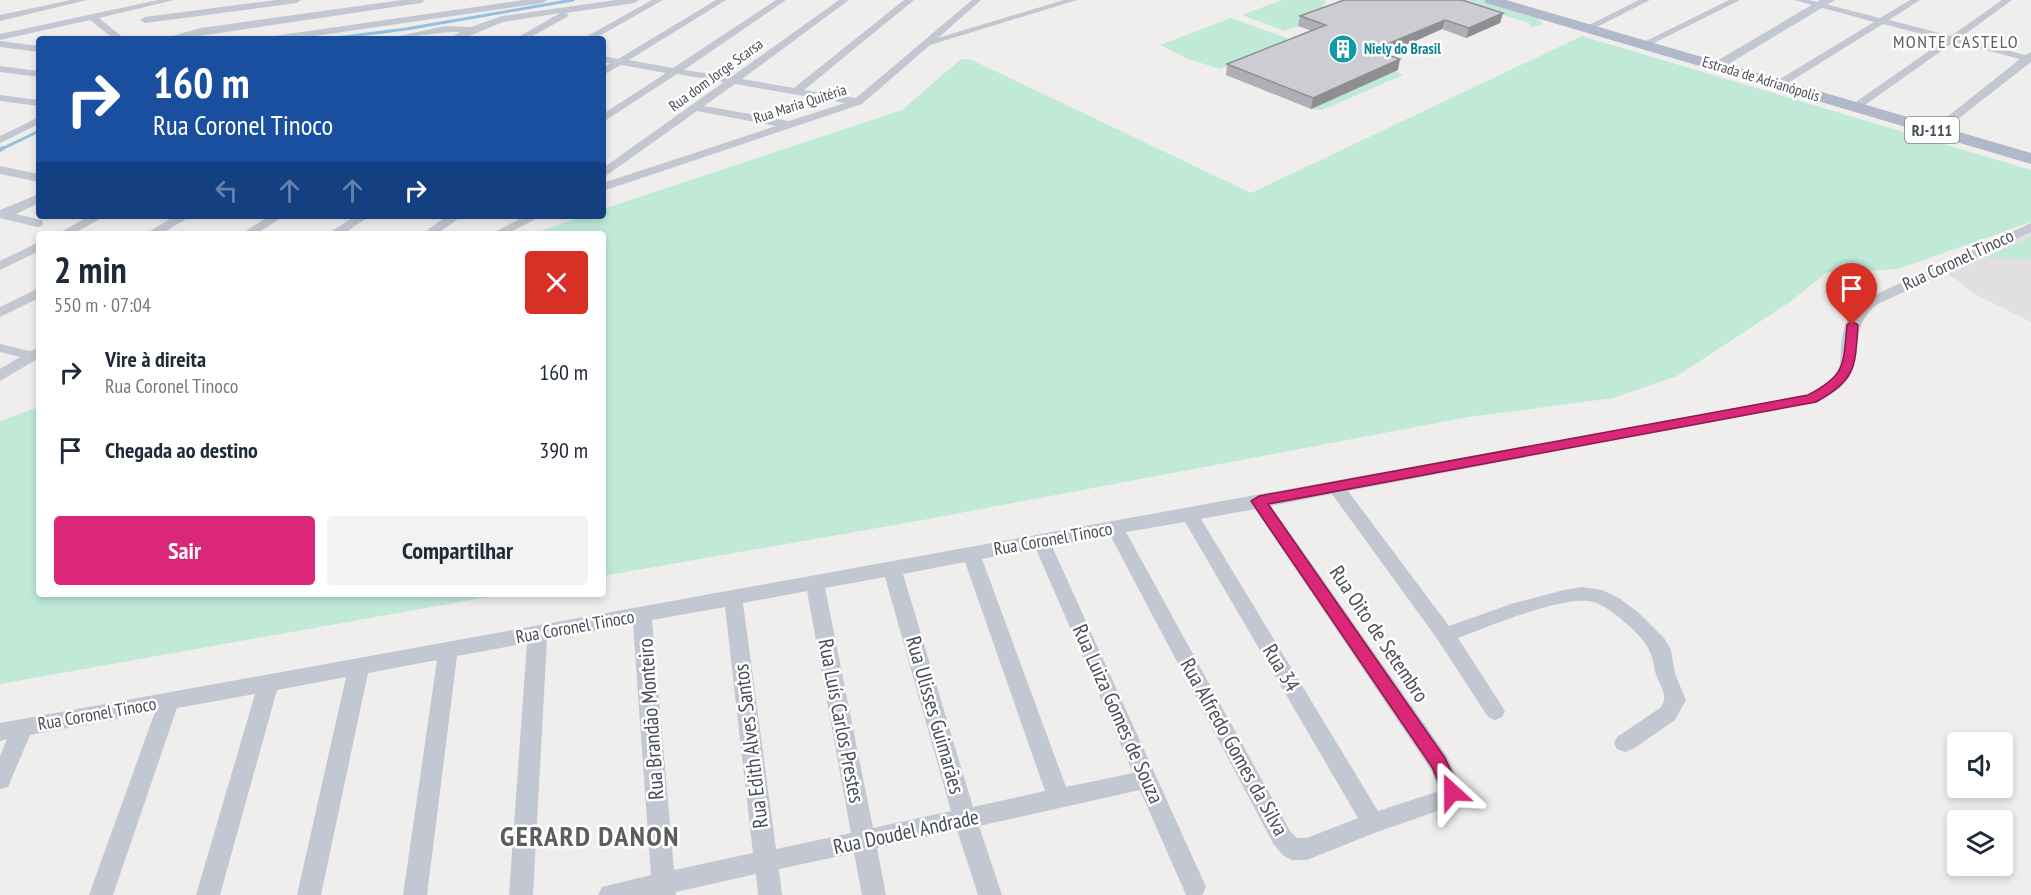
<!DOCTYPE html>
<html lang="pt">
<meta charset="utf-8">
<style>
body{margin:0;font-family:"PT Sans Narrow",sans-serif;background:#f2f2f3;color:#1f2937;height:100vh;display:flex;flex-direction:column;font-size:22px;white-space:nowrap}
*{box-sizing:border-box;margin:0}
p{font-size:20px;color:#747a83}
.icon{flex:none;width:33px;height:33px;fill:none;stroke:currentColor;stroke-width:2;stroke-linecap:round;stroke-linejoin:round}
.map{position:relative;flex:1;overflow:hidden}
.panel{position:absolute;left:36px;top:231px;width:570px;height:366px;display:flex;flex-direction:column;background:#fff;border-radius:6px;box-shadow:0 3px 9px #0003}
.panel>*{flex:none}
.hud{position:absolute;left:36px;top:36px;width:570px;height:183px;border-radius:6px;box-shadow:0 3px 9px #0003;background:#1a4fa0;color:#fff;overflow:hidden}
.fabs{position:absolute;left:1947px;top:732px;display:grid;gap:12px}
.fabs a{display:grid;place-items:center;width:66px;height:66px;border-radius:6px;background:#fff;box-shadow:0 3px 9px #0003;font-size:30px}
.pin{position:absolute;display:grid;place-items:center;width:51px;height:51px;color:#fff;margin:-62px -26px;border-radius:50% 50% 50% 0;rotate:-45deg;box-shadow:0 0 6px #0007}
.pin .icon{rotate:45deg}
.me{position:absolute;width:66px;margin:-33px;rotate:336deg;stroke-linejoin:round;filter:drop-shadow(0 0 4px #0008)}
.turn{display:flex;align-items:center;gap:21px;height:126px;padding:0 18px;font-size:27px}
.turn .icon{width:78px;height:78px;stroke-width:2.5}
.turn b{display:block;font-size:42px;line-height:51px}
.lanes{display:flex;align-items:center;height:57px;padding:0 18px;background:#0003;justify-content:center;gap:30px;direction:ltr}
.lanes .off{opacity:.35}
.round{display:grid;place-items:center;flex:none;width:63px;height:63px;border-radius:6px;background:#f2f2f3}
.headline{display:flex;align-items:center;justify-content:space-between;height:102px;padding:0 18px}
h1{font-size:36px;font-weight:700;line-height:45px}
.primary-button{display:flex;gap:12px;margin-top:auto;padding:12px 18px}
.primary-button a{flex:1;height:69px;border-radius:6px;background:#db2777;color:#fff;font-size:24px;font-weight:700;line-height:69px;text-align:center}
.primary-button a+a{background:#f2f2f3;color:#1f2937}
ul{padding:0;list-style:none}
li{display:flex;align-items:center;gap:18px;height:78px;padding:0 18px}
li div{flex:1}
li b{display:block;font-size:22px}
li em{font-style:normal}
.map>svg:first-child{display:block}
.education{fill:#e1dfdf}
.green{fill:#c0e9d8}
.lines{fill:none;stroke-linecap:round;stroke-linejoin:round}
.stream-far1{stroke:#92c1e1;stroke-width:3}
.stream{stroke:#92c1e1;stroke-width:4}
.minor{fill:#c2c7d1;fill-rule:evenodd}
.secondary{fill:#c2c7d4;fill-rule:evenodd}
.primary{fill:#b0b8c9;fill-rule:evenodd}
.wall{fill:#afafb5}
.shaded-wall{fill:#8f8f93}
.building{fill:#ccccd2;stroke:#8f8f93;stroke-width:1.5}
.route{fill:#db2777;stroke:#8e194d;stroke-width:1.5}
.labels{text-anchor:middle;stroke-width:5;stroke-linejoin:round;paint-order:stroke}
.far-culture-label{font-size:15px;font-weight:bold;fill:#0d838f;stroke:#fff;text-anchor:start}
.far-street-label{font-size:15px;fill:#484d58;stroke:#fff}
.shield{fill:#fff;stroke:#7f828a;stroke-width:1.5}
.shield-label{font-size:16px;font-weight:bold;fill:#484d58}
.far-quarter-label{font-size:18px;letter-spacing:1.5px;fill:#5b5d61;stroke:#fff}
.street-label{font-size:18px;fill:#484d58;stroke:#fff}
.near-street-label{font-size:21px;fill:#484d58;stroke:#fff}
.near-district-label{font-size:28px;font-weight:bold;letter-spacing:1.5px;fill:#5b5d61;stroke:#fff}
</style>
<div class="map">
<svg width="2031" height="895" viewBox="0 0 2031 895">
<rect width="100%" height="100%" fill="#f0eeed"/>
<path class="education" d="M 2031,226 L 2031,322 L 1978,296 L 1937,266 Z"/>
<path class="green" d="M 1282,0 L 1323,0 L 1327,2 L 1322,6 L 1338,11 L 1285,31 L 1242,15 Z
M 1454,0 L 1483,0 L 1536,16 L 1543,24 L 1530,28 L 1529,23 Z
M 1231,18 L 1287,38 L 1286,43 L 1220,69 L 1188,59 L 1160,45 Z
M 1582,36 L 2031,170 L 2031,222 L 1898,269 L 1826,273 L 1790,302 L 1677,376 L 1613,398 L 1469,417 L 923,520 L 603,576 L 603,234 L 532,234 L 583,216 L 603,216 L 603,209 L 902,110 L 961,59 L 972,60 L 1251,193 Z
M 1395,71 L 1403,75 L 1322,110 L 1311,109 Z
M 2031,237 L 2031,259 L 1985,258 Z
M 39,407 L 39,594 L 504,594 L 0,684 L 0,421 Z"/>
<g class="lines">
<path class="stream-far1" d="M 328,39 L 406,29 L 573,0
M 0,150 L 39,131"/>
<path class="stream" d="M 0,150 L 3,148"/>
<path class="minor" d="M 71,0 L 87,0 L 0,21 L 0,15 Z
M 158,0 L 174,0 L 99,18 L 125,39 L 114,39 L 90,20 L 0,40 L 0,34 Z
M 276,0 L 301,0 L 297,3 L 145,23 L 140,20 L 145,17 Z
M 402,0 L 425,0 L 421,3 L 179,39 L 161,39 L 201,28 Z
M 524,0 L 547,0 L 543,3 L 294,39 L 269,39 L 274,36 Z
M 616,0 L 639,0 L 635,3 L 566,13 L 569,15 L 567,17 L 527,39 L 515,39 L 560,13 L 503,22 L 462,39 L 449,39 L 460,32 C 435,31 411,39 386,39 L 445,26 L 471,27 L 502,16 Z
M 652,0 L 663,0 L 594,39 L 582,39 Z
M 716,0 L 726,0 L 629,60 L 673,68 L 776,0 L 786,0 L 684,70 L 731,77 L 839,0 L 849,0 L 742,79 L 794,88 L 904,0 L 914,0 L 804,90 L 856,98 L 972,0 L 981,0 L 938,38 L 1064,0 L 1077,0 L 930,45 L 862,104 L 603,191 L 603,183 L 776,126 L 697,111 L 603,178 L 603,168 L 724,82 L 677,74 L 603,122 L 603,114 L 666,73 L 621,65 L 603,75 L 603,68 L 610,63 L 603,62 L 603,56 L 618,59 ZM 735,84 L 845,103 L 789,121 L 704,106 Z
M 1639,0 L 1650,0 L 1591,30 L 1583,28 Z
M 1729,0 L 1740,0 L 1648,46 L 1640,44 Z
M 1794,0 L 1809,0 L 1880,18 L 1910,0 L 1920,0 L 1889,20 L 1951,36 L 2002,0 L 2012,0 L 1960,38 L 2025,55 L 2031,52 L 2031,62 L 1940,133 L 1932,133 L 1932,129 L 2020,59 L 1954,42 L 1865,105 L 1857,105 L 1857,101 L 1945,40 L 1883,24 L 1783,86 L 1775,86 L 1775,82 L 1874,22 Z
M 0,41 L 39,46 L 39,52 L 0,47 Z
M 0,66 L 39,71 L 39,77 L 0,72 Z
M 0,95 L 39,100 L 39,106 L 0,101 Z
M 39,117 L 39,124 L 0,143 L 0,136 Z
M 0,166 L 39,174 L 39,182 L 0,174 Z
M 39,194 L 39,203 L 16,214 L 42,220 L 43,223 L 42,226 L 37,227 L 0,218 L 0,210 Z
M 89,216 L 105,216 L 73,234 L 57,234 Z
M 175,216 L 191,216 L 161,234 L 145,234 Z
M 269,216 L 284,216 L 256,234 L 241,234 Z
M 355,216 L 370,216 L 343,234 L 328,234 Z
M 447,216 L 462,216 L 437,234 L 422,234 Z
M 525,216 L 541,216 L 507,234 L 491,234 Z
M 2031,223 L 2031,232 L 1876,305 C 1837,339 1882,372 1817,402 L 1348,491 L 1449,626 L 1514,603 L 1564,590 L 1582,587 L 1602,590 L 1619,598 L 1639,613 L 1664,638 L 1671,650 L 1675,674 L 1686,700 L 1675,720 L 1633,749 L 1625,752 L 1617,749 L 1614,743 L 1617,737 L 1660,708 C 1672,695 1655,681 1654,666 C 1651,647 1642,638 1628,625 C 1619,617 1606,606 1594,602 C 1565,594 1487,627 1458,638 L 1505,711 L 1502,717 L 1495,720 L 1488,717 L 1438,640 L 1332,494 L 1271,506 L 1447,756 L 1462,787 L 1458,804 L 1377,832 L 1307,860 L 1292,860 L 1284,856 L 1274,845 L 1110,535 L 1052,546 L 1206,887 L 1202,895 L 1186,895 L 1140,790 L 979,826 L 1002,895 L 978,895 L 957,830 L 877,848 L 886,895 L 862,895 L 854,853 L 779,869 L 782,895 L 758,895 L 756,874 L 676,892 L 676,895 L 598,895 L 602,887 L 651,875 L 633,624 L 547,640 L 533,895 L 509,895 L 527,643 L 457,656 L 427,895 L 403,895 L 437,660 L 368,673 L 321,895 L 297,895 L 346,677 L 277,690 L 220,895 L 196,895 L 255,694 L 177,708 L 113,895 L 89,895 L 155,712 L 30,735 L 8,787 L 0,789 L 0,756 L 7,739 L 0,741 L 0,723 L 1807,395 C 1854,373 1834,362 1845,325 C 1849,314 1858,306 1866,299 ZM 1255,509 L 1431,770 L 1439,791 L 1378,811 L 1201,519 ZM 1185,522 L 1358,818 L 1307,838 L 1297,838 L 1290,831 L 1126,532 ZM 1036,549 L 1133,773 L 1066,787 L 982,559 ZM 965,562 L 1045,791 L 973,807 L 903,574 ZM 885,577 L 951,811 L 873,828 L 825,588 ZM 807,591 L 851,833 L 776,849 L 743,603 ZM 725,607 L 753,853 L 674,870 L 652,620 Z
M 39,242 L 39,251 L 0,270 L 0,261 Z
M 39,288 L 39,298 L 0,317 L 0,307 Z
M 0,344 L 30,351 L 39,348 L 39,358 L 0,381 L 0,369 L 20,357 L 0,352 Z"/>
<path class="secondary" d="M 1820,0 L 1835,0 L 1722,68 L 1712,68 L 1710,65 Z"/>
<path class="primary" d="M 1484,0 L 1506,0 L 2031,153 L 2031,164 L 1486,3 Z"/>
</g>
<path class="wall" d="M 1503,13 L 1500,23 L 1466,38 L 1442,29 L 1385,54 L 1398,70 L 1311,109 L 1226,75 L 1227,64 L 1312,31 L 1298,26 L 1300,16 Z"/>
<path class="shaded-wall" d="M 1503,13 L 1500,23 L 1466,38 L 1469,28 Z
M 1445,20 L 1442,29 L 1371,61 L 1373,50 Z
M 1400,59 L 1398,70 L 1311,109 L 1313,98 Z"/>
<path class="building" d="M 1344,0 L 1462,0 L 1503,13 L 1469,28 L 1445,20 L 1373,50 L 1400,59 L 1313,98 L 1227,64 L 1326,25 L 1300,16 Z"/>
<path class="route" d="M 1852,321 L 1858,325 C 1855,369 1856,379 1816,402 L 1268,504 L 1445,758 L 1461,792 L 1458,797 L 1452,800 L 1445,797 L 1432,767 L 1251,501 L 1259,496 L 1808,395 C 1846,375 1843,366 1847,325 Z"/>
<defs>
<g id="building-disc" transform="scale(1.5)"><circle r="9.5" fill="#0f9aa8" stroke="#fff"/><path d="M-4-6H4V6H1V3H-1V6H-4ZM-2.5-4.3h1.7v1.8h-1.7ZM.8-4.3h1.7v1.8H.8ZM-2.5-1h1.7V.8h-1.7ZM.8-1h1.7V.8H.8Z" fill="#fff"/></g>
</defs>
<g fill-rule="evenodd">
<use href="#building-disc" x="1343" y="49"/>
</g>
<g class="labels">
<g class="far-culture-label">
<text x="1364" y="54">Niely do Brasil</text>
</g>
<g class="far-street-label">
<text transform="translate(716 75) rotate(-36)" y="5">Rua dom Jorge Scarsa</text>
<text transform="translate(1761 79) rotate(17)" y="5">Estrada de Adrianópolis</text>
<text transform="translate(800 104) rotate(-18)" y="5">Rua Maria Quitéria</text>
</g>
<rect class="shield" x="1905" y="117" width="54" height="26" rx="4.5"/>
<g class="shield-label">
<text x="1932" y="136">RJ-111</text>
</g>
<g class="far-quarter-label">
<text x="1956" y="48">MONTE CASTELO</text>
</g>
<g class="street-label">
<text transform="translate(1958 260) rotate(-25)" y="6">Rua Coronel Tinoco</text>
<text transform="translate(1053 539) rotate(-10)" y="6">Rua Coronel Tinoco</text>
<text transform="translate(575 627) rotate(-10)" y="6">Rua Coronel Tinoco</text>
<text transform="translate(97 714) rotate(-10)" y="6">Rua Coronel Tinoco</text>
</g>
<g class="near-street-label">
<text transform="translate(1379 634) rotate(56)" y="7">Rua Oito de Setembro</text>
<text transform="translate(1281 668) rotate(59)" y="7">Rua 34</text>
<text transform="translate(1118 714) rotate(66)" y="7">Rua Luiza Gomes de Souza</text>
<text transform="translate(935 715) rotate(74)" y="7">Rua Ulisses Guimarães</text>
<text transform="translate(651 719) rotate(-94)" y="7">Rua Brandão Monteiro</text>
<text transform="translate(841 721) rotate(79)" y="7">Rua Luís Carlos Prestes</text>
<text transform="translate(751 746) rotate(-97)" y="7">Rua Edith Alves Santos</text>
<text transform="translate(1234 747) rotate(61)" y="7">Rua Alfredo Gomes da Silva</text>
<text transform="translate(906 832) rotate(-12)" y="7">Rua Doudel Andrade</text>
</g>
<g class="near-district-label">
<text x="590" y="846">GERARD DANON</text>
</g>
</g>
</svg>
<div class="fabs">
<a><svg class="icon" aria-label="sound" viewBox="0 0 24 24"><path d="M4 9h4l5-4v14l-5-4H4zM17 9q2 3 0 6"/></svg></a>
<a><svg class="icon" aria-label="layers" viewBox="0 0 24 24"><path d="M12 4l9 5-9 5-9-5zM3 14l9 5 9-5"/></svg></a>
</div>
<div class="pin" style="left:1852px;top:325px;background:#d93025"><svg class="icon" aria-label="arrive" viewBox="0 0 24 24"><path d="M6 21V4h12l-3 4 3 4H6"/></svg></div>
<svg class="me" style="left:1452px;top:792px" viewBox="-20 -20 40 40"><path d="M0-17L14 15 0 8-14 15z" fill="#db2777" stroke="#fff" stroke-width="4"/></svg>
<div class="hud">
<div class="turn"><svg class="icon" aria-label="right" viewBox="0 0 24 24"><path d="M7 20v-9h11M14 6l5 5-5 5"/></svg><div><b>160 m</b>Rua Coronel Tinoco</div></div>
<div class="lanes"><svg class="icon off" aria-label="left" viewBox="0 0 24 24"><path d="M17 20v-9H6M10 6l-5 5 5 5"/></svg><svg class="icon off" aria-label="ahead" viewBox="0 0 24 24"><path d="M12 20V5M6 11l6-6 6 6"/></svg><svg class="icon off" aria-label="ahead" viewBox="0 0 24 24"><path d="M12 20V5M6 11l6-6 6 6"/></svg><svg class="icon" aria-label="right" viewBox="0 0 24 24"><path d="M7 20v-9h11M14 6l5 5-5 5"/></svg></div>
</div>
<section class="panel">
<div class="headline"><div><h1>2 min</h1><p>550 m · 07:04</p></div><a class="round" style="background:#d93025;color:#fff"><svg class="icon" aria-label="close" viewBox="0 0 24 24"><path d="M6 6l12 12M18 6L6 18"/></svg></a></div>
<ul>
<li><svg class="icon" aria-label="right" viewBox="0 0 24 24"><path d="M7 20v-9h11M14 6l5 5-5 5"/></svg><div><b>Vire à direita</b><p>Rua Coronel Tinoco</p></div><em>160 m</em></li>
<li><svg class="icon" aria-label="arrive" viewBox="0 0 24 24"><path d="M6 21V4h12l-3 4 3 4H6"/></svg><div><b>Chegada ao destino</b></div><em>390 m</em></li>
</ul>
<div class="primary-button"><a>Sair</a><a>Compartilhar</a></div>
</section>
</div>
